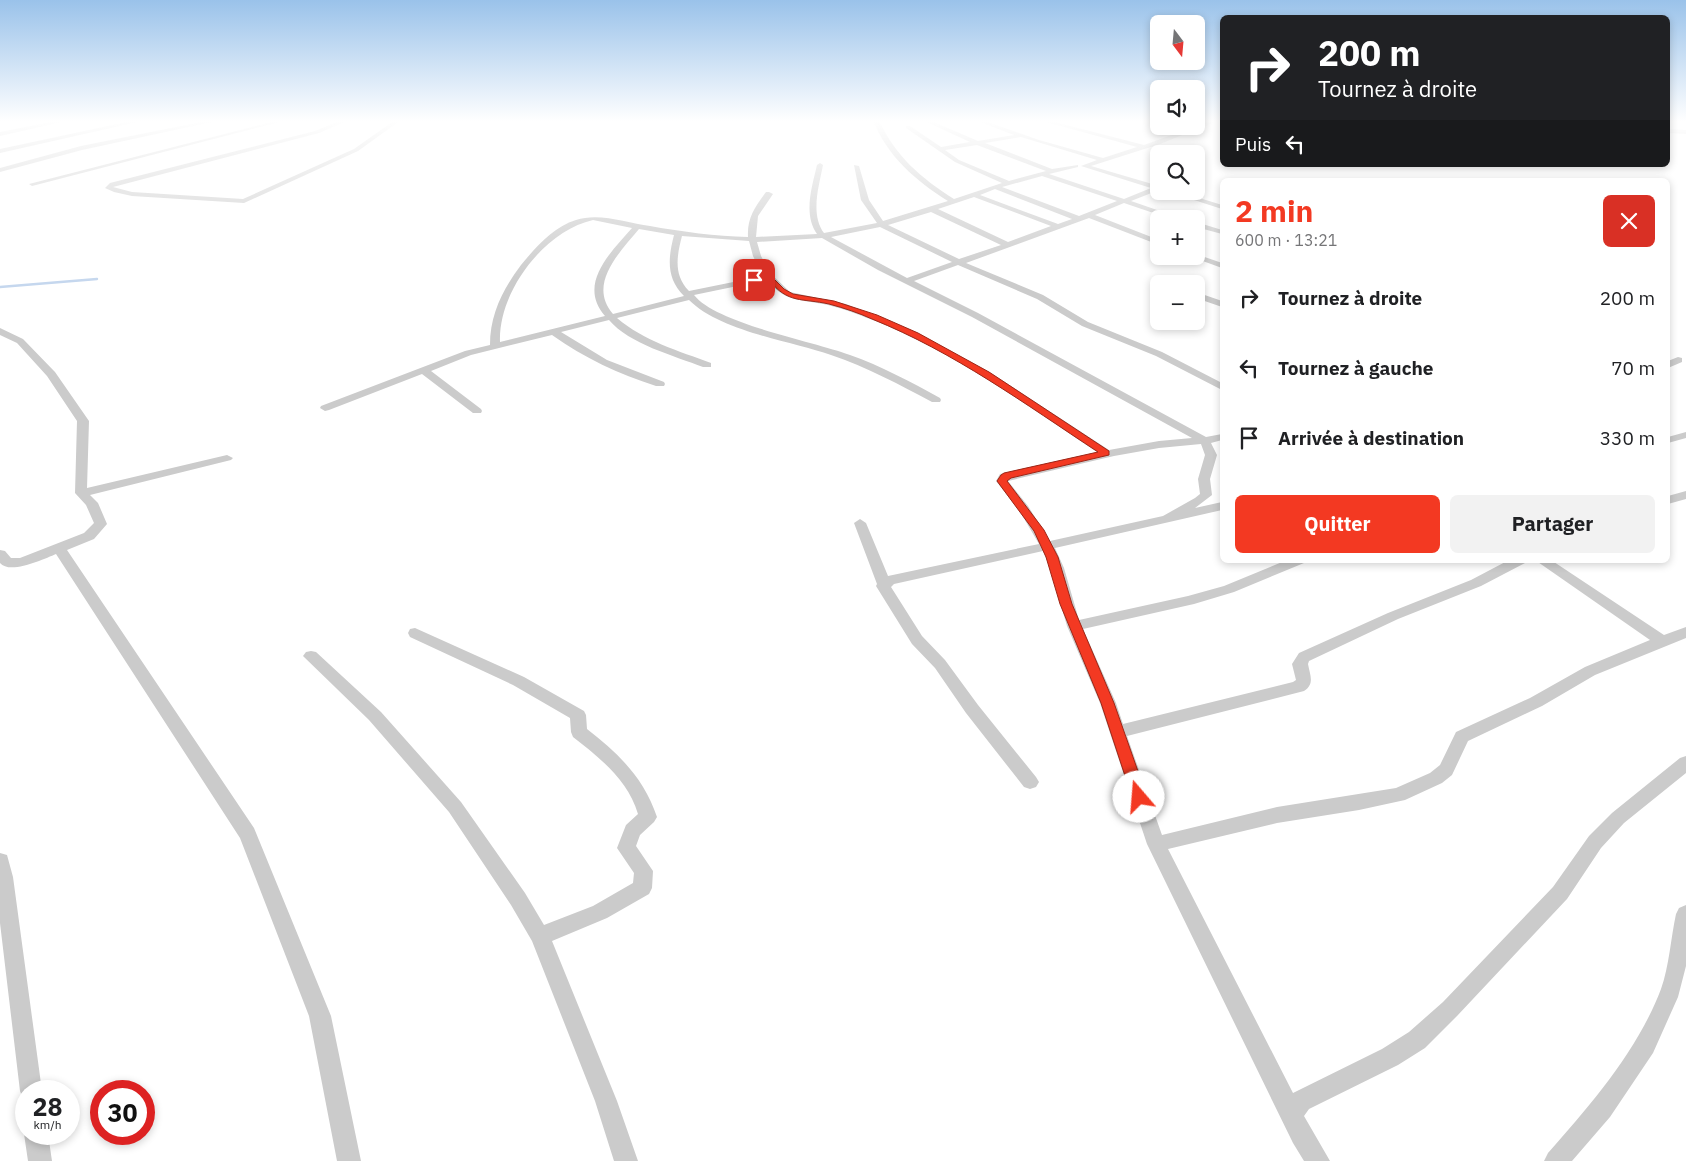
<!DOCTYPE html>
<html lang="fr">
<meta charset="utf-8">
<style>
body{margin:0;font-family:"IBM Plex Sans",sans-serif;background:#f2f2f2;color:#202124;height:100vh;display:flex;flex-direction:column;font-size:19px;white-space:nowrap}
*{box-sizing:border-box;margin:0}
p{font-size:16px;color:#757577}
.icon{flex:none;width:28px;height:28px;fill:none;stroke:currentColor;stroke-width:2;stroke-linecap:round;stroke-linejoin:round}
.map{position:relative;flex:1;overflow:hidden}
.panel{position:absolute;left:1220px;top:178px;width:450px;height:385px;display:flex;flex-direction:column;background:#fff;border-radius:8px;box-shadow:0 2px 8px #0003}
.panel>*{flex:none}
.hud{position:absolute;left:1220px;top:15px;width:450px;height:152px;border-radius:8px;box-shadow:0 2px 8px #0003;background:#202124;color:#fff;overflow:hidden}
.needle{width:32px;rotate:164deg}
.buttons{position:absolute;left:1150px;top:15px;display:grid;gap:10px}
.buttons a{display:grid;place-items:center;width:55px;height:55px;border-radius:8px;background:#fff;box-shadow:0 2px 8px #0003;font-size:25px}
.speed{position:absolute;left:15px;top:1080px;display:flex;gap:10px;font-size:25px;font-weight:700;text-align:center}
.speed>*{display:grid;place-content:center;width:65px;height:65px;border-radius:50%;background:#fff;box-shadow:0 2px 8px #0003;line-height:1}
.speed small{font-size:12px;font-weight:400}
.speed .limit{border:8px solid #d22;background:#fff;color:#111}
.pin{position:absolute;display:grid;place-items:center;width:42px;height:42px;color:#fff;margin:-21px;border-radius:10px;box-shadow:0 2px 8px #0006}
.me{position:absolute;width:55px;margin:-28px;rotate:342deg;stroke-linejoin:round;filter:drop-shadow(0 0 4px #0008)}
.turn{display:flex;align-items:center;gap:18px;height:105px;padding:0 15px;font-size:22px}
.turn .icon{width:65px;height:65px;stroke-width:2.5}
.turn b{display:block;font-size:35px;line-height:42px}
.then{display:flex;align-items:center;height:48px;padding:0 15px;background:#0003;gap:10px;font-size:19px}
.round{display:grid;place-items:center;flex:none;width:52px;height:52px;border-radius:8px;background:#f2f2f2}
.head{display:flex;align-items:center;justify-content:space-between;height:85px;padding:0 15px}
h1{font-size:30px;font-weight:700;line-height:38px;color:#f33922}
.action{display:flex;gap:10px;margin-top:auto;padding:10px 15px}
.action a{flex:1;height:58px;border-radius:8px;background:#f33922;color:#fff;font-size:20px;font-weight:700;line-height:58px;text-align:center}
.action a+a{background:#f2f2f2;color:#202124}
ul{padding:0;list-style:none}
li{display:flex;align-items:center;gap:15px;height:70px;padding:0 15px}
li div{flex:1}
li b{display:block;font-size:19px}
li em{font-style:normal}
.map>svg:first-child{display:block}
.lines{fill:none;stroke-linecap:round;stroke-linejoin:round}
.stream{stroke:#c5d7ee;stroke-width:2.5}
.minor{fill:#cbcbcb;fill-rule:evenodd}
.route{fill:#f33922;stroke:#9e2516}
</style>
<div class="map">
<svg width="1686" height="1161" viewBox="0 0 1686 1161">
<rect width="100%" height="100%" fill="#fff"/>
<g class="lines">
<path class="stream" d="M 0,287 L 97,279"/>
<path class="minor" d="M 61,120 L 70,120 L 0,136 L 0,132 Z
M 136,120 L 146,120 L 0,153 L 0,149 Z
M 211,120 L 221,120 L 82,150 L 0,172 L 0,168 L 81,146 Z
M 279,120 L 287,120 L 32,186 L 29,184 Z
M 342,120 L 349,120 L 319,133 L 113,187 L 132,192 L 243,199 L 354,149 L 395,120 L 401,120 L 358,151 L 244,203 L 132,196 L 114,192 L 105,188 L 110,183 L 315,131 Z
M 873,120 L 879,120 C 894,155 922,179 954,199 L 1002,183 L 955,162 L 906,128 L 906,126 L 910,126 L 941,147 L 970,142 L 922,120 L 929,120 L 978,141 L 1014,135 L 975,120 L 982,120 L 1039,140 L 1103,158 L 1137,147 L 1039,120 L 1047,120 L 1144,145 L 1213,120 L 1220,120 L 1160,144 L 1091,166 L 1159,186 L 1159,190 L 1131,201 L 1183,219 L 1171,219 L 1124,203 L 1095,215 L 1159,240 L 1159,245 L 1089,218 L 966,263 L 1043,295 L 1088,322 L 1162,352 L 1222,383 L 1222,390 L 1156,356 L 1082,326 L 1037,299 L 958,265 L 914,281 L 978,313 L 1206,437 L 1222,434 L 1222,440 L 1211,443 L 1217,455 L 1210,479 L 1212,495 L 1195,508 L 1222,502 L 1222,510 L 1055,548 L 1064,568 L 1079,620 L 1188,596 L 1224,586 L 1287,560 L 1306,560 L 1304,563 L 1234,592 L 1194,604 L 1083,629 L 1116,703 L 1123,724 L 1293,682 L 1296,680 L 1292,664 L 1299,653 L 1388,613 L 1471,580 L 1509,560 L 1527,560 L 1525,563 L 1481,586 L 1398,619 L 1309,661 L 1308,664 C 1310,675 1315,684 1304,691 L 1127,736 L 1162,835 L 1277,807 L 1396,788 L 1430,773 L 1440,765 L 1456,732 L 1530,698 L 1585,667 L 1650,640 L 1535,560 L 1551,560 L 1664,635 L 1686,627 L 1686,638 L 1595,675 L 1542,706 L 1468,741 L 1452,775 L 1442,783 L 1405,800 L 1359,810 L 1277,823 L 1168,849 L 1293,1093 L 1382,1049 L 1409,1032 L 1443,1002 L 1553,887 L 1589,836 L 1612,813 L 1680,758 L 1686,756 L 1686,773 L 1624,823 L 1601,848 L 1567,899 L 1457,1016 L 1425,1048 L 1398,1065 L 1309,1109 L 1304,1116 L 1330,1161 L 1304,1161 L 1293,1143 L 1147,844 L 1100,703 L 1067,626 L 1050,568 L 1043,551 L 894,584 L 891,587 L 922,636 L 945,660 L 978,705 L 1036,777 L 1039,782 L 1036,787 L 1030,789 L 1024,787 L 966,713 L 935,668 L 912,644 L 876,586 L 877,584 L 854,523 L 860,519 L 866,523 L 888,576 L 1039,544 L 1019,510 L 996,481 L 1000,474 L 1097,452 C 1026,405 957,354 878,322 C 862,316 845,309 828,305 C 802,299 785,303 767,280 L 694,295 C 717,324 813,341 850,355 C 881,366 911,382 940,398 L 941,400 L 940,402 L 932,402 C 900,385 867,367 831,355 C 790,341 720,331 689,300 L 617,318 C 644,341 679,351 711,363 L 711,367 L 703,367 C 675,356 629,344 609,320 L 561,332 L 607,360 L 664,382 L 665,384 L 664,386 L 656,386 C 619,374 584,358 552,335 L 471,355 L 431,371 L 481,409 L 482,411 L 481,413 L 473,413 L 422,374 L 329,410 L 325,411 L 320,408 L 321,406 L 465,351 L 490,345 C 490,314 503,289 521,265 C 536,247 553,227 576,220 C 599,212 627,223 650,226 C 683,232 715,236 748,237 C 747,218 755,207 766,192 L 769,192 L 773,194 L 758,216 L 756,237 L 817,234 C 803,214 812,187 817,165 L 820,163 L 823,165 C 819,186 810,214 824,233 L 877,223 L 861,200 L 854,165 L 859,166 L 869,200 L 883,221 L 948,201 C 916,181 887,156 873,120 ZM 1021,137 L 1097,160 L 1081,166 L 1151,188 L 1124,199 L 1049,174 L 1078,167 L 1078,165 L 1052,169 L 985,143 ZM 977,145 L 1046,171 L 1009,181 L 959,160 L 945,150 ZM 1042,176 L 1117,201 L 1079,216 L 1002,187 ZM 995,189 L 1072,219 L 1058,224 L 980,195 ZM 974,197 L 1051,226 L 1008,242 L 938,209 ZM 931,212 L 1001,245 L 959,259 L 888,225 ZM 593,220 L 632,228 C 611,252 577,284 605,316 L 500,342 C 498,292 544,231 593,220 ZM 880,227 L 952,262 L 907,278 L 831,237 ZM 639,229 L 674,235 C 668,258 666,278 684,296 L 613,314 C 587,284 620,252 639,229 ZM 682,236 L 749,241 L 753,256 L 763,276 L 689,291 C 673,275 677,255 682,236 ZM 822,238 L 878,270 L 972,317 L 1192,438 L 1159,441 L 1109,450 L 991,373 L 916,332 L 846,304 L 790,292 L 771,274 L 761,256 L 757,242 ZM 1201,444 L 1205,455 L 1198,479 L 1200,494 L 1195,498 L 1163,516 L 1050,541 L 1028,506 L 1008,481 L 1114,456 L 1159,448 Z
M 1668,129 L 1686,130 L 1686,134 L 1668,133 Z
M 1166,191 L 1177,191 L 1222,205 L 1222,209 Z
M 1196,222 L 1222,230 L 1222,234 L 1196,227 Z
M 1196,254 L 1222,263 L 1222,268 L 1189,256 L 1196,256 Z
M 1196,292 L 1222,301 L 1222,307 L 1196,298 Z
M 0,328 L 23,339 L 55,372 L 89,421 L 87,488 L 227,455 L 233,458 L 231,460 L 90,495 L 98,503 L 107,524 L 94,539 L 67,550 L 254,828 L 331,1016 L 361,1161 L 337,1161 L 309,1016 L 240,838 L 56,554 C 44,559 10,575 0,563 L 0,550 L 5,551 L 11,558 L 20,558 L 84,533 L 94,523 L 86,505 L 75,493 L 77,421 L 47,376 L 17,343 L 0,335 Z
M 1678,357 L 1682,358 L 1682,362 L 1668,368 L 1668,361 Z
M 1686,432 L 1686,438 L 1668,443 L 1668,437 Z
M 1686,491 L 1686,499 L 1668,504 L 1668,496 Z
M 415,628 L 524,677 L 584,711 L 586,715 L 587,729 C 619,754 644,778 657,817 L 654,822 L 640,835 L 636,846 L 653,871 L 652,888 L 649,894 L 607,918 L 552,941 L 617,1101 L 638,1161 L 614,1161 L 595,1101 L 532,941 L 511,905 L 449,812 L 369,720 L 303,656 L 306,652 L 311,651 L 316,652 L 381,712 L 461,802 L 525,893 L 544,925 L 593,906 L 633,883 L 634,873 L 617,848 L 626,825 L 638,814 C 628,780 600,758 573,737 L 571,732 L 570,718 L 513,685 L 410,637 L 408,633 L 410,629 Z
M 0,853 L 7,855 L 13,877 L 42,1091 L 26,1091 L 26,1100 L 23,1099 L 20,1091 L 0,923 Z
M 1686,905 L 1686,966 L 1678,997 L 1653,1053 L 1610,1117 L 1572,1161 L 1544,1161 L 1548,1153 C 1591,1104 1637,1052 1661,989 C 1669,967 1671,937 1676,914 L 1679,908 Z
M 26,1129 L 26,1134 L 48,1134 L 52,1161 L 28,1161 L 24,1134 Z"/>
</g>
<linearGradient id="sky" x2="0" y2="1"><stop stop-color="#9ac2ea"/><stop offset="0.43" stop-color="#fff"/><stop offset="1" stop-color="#fff" stop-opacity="0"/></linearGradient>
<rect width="1686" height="282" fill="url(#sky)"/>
<path class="route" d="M 770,275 L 784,289 L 793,294 L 834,301 L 877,315 L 918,333 L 989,372 L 1109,451 L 1109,455 L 1011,478 L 1007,481 L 1044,530 L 1058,557 L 1072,604 L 1114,703 L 1147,797 L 1144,801 L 1139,803 L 1134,801 L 1132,797 L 1101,703 L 1060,604 L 1046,557 L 1034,531 L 997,481 L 1001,475 L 1004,473 L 1098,452 C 1025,404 954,352 872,319 C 859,313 844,308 829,304 C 802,298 788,304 769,280 L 754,283 L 750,280 Z"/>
</svg>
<div class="buttons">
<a><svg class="needle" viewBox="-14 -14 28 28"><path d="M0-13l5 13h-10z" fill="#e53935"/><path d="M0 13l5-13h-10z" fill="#757577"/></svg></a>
<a><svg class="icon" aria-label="sound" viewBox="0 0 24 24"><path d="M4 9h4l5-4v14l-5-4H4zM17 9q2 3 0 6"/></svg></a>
<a><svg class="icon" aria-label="search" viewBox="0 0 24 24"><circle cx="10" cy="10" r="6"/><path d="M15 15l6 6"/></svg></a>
<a>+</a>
<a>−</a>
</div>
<div class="speed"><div>28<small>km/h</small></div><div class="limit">30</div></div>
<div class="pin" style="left:754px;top:280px;background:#d93025"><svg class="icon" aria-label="arrive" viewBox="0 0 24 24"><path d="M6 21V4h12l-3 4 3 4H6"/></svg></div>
<svg class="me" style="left:1139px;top:797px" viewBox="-20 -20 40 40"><circle r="19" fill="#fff"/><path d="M0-13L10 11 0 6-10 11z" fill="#f33922"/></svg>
<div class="hud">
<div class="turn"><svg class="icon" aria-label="right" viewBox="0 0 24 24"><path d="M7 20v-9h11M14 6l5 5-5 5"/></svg><div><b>200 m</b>Tournez à droite</div></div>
<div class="then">Puis<svg class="icon" aria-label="left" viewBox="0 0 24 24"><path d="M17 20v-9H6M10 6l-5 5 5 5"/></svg></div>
</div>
<section class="panel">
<div class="head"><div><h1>2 min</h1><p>600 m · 13:21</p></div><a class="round" style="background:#d93025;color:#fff"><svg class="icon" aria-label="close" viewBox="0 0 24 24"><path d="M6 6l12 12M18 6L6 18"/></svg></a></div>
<ul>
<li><svg class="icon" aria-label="right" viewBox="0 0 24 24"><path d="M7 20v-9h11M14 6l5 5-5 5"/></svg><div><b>Tournez à droite</b></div><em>200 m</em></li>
<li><svg class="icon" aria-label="left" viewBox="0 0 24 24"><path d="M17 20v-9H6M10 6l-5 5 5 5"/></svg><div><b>Tournez à gauche</b></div><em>70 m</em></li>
<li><svg class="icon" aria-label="arrive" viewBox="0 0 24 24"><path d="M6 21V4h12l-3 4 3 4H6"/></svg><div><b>Arrivée à destination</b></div><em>330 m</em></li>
</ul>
<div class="action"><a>Quitter</a><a>Partager</a></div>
</section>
</div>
